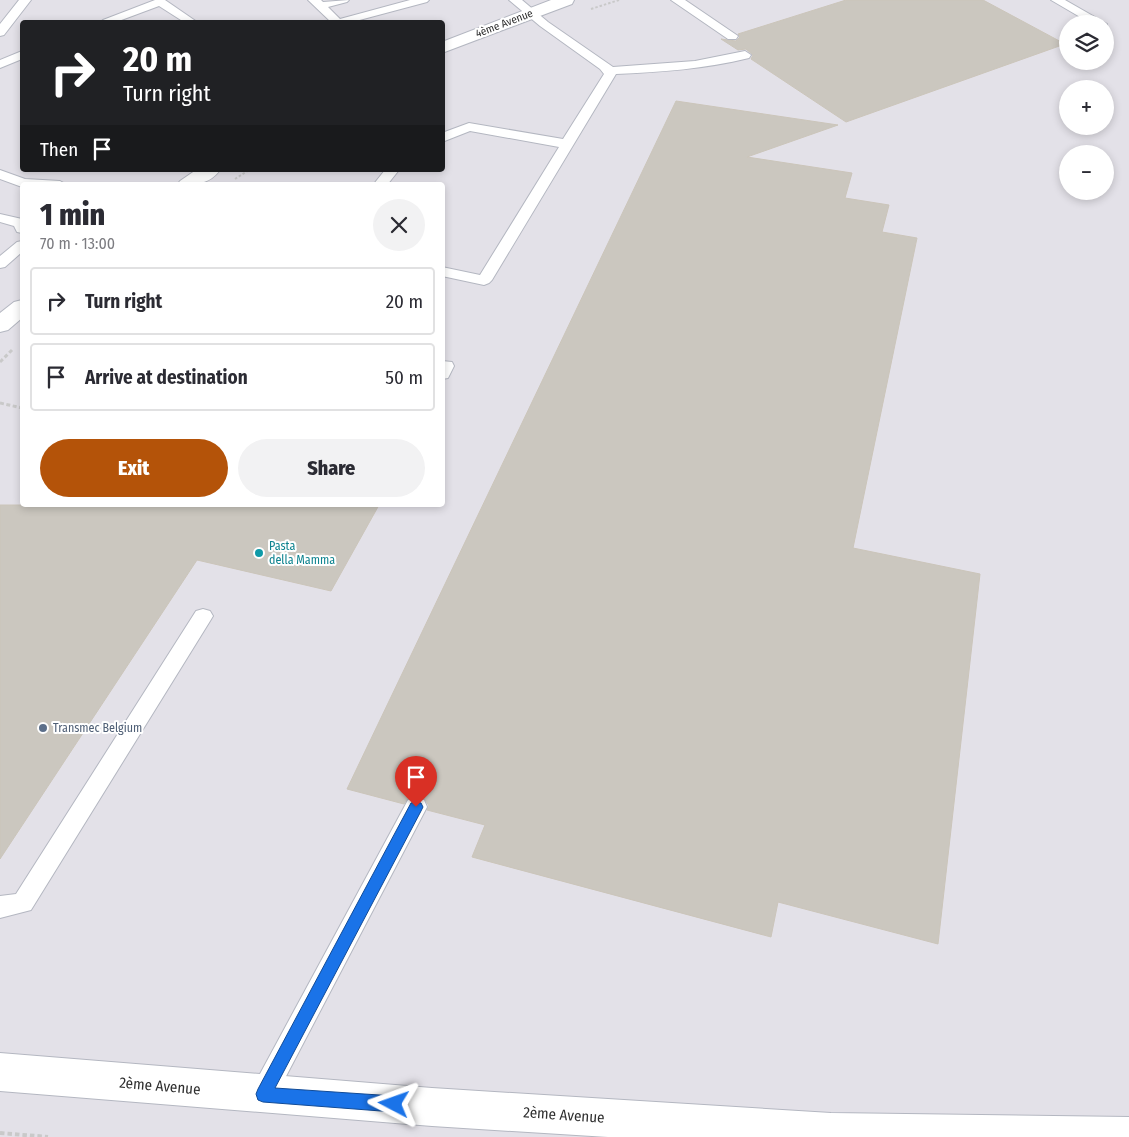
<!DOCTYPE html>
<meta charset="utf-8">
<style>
body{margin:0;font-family:"Fira Sans Condensed",sans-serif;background:#f2f2f3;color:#2b2b33;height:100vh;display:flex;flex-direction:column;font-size:19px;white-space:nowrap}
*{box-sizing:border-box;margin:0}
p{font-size:16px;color:#7c7c81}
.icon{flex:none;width:28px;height:28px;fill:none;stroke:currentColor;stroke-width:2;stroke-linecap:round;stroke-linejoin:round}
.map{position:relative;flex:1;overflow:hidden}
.panel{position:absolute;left:20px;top:182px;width:425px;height:325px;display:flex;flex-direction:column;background:#fff;border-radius:5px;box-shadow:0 2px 8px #0003}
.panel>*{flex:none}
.banner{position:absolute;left:20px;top:20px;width:425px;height:152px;border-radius:5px;box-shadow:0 2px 8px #0003;background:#202124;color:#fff;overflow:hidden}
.fabs{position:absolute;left:1059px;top:15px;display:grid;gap:10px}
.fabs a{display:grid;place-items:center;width:55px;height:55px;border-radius:50%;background:#fff;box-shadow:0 2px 8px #0003;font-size:25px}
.pin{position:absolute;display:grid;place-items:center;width:42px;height:42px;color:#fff;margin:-51px -21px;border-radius:50% 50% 50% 0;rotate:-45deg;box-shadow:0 0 5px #0007}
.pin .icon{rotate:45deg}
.me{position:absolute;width:55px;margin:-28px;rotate:274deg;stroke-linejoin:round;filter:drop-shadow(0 0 4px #0008)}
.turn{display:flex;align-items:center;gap:18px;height:105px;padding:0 20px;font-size:22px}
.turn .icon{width:65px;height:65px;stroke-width:2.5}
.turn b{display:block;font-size:35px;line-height:42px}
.then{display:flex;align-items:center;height:48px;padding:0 20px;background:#0003;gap:10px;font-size:19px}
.round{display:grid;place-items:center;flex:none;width:52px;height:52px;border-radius:26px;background:#f2f2f3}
.summary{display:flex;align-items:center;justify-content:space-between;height:85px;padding:0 20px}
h1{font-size:30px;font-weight:800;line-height:38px}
.button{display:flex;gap:10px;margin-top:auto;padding:10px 20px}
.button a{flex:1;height:58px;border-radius:30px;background:#b45309;color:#fff;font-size:20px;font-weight:800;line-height:58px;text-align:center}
.button a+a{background:#f2f2f3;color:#2b2b33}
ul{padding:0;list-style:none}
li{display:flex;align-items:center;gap:15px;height:68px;margin:0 10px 8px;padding:0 10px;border:2px solid #e1e1e2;border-radius:5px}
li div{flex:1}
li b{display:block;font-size:19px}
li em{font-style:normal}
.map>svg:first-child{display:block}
.industrial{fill:#e3e1e8;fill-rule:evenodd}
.building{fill:#cbc7bf;stroke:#cbc5ba}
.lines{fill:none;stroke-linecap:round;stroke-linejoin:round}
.lane-casing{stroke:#b4b7c1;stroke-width:2}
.secondary-casing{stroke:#b4b7c1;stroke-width:2}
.path-far2{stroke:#c9c9c9;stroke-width:2;stroke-dasharray:2.5 2;stroke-linecap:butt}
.path-far1{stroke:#c9c9c9;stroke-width:3;stroke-dasharray:4 2.5;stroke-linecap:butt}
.path{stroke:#c9c9c9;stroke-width:4;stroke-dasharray:4.5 3;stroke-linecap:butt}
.lane{fill:#fff;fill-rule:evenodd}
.secondary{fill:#fff;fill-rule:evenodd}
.route{fill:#1a73e8;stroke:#114b97}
.culture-dot{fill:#0f9aa8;stroke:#fff;stroke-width:2}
.service-dot{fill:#5c6f8a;stroke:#fff;stroke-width:2}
.labels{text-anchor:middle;stroke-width:4;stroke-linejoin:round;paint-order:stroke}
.far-street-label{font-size:11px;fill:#2e2e2e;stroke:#fff}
.culture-label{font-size:12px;fill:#0d838f;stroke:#fff;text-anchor:start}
.service-label{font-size:12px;fill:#4e5e75;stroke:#fff;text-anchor:start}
.near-street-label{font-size:15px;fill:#2e2e2e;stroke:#fff}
</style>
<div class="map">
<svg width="1129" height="1137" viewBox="0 0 1129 1137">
<rect width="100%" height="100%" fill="#efe9e1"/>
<path class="industrial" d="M 0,0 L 1129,0 L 1129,1137 L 0,1137 ZM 22,22 L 442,22 L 442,170 L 22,170 ZM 1068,24 L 1105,24 L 1105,61 L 1068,61 ZM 1068,89 L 1105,89 L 1105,126 L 1068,126 ZM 1068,154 L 1105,154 L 1105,191 L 1068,191 ZM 22,185 L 442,185 L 442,505 L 22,505 Z"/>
<path class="building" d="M 846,0 L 983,0 L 1065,44 L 846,122 L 751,59 L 753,55 L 746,49 L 738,50 L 721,39 L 736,41 L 740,37 L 738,34 Z
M 676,101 L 838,125 L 747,157 L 852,173 L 845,198 L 889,205 L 882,232 L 917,238 L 853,548 L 980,574 L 938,944 L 778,902 L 771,937 L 472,857 L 485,825 L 427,810 L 429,806 L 424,798 L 416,796 L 408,798 L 404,804 L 347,789 Z
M 0,505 L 379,505 L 331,591 L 197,560 L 0,859 Z"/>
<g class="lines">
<g class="lane-casing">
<path id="lane" d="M 19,0 L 31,0 L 4,35 L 0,36 L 0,24 Z
M 155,0 L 165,0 L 197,22 L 184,22 L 159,6 L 116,22 L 101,22 L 103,20 Z
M 308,0 L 321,0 L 323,2 L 349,0 L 347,2 L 328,7 L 340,19 L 410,0 L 429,0 L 427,2 L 352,22 L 331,22 Z
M 509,0 L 522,0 L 548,22 L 613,67 L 695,61 L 745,51 L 751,55 L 749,58 C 705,69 661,72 616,74 L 492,280 L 489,283 L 484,285 L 442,276 L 442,267 L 480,275 L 559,147 L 470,131 L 442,142 L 442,133 L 469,123 L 563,139 L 604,74 L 600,69 L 540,26 Z
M 671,0 L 685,0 L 738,36 L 736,39 L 728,39 Z
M 1051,0 L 1065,0 L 1107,24 L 1105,27 L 1105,24 L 1092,24 Z
M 22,51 L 22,59 L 0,68 L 0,60 Z
M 0,170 L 25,179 L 60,181 L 67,185 L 22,185 L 22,187 L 0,179 Z
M 385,170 L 399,170 L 387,185 L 373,185 Z
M 0,214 L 22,219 L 22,233 L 17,232 L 14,226 L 0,222 Z
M 22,241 L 22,252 L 5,267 L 0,268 L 0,256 L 17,242 Z
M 442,361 L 452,362 L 454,366 L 448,378 L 442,379 Z
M 203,609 L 210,611 L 213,616 L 210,621 L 31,910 L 0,918 L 0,896 L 16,894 L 196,611 Z
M 416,798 L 424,800 L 427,807 L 272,1103 L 263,1107 L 254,1103 L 250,1094 L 254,1085 L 408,800 Z"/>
</g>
<g class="secondary-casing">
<path id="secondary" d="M 551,0 L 574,0 L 572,4 L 442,53 L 442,42 Z
M 196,170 L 220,170 C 209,185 194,185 177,185 L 180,181 Z
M 22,300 L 22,318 L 8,330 L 0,332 L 0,313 L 14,302 Z
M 0,1053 L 432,1088 L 831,1113 L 1129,1117 L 1129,1137 L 608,1137 L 432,1126 L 0,1091 Z"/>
</g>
<path class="path-far2" d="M 591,9 L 619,0
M 235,179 L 249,170"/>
<path class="path-far1" d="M 0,362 L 13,349
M 0,403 L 22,408"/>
<path class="path" d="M 0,1133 L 48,1137"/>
<use href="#lane" class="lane"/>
<use href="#secondary" class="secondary"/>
</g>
<path class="route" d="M 416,802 L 421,803 L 423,807 L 421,811 L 275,1088 L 394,1096 L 400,1099 L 402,1104 L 400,1110 L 394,1112 L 263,1102 L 258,1100 L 256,1094 L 258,1089 L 411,803 Z"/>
<circle class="culture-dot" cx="259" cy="553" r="5"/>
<circle class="service-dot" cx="43" cy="728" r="5"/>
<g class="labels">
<g class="far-street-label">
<text transform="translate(504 23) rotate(-21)" y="4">4ème Avenue</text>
</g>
<g class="culture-label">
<text x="269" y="550">Pasta<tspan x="269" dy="14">della Mamma</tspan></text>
</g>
<g class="service-label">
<text x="53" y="732">Transmec Belgium</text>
</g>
<g class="near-street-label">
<text transform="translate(160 1086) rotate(5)" y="5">2ème Avenue</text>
<text transform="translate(564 1115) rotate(4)" y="5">2ème Avenue</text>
</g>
</g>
</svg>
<div class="fabs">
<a><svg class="icon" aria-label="layers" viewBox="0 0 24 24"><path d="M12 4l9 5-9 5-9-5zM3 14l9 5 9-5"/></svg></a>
<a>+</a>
<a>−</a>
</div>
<div class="pin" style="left:416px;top:807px;background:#d93025"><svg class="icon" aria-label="arrive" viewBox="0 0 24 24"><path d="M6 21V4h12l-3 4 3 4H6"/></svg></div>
<svg class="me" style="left:394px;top:1104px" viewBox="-20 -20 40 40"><path d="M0-17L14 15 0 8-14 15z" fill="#1a73e8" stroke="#fff" stroke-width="4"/></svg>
<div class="banner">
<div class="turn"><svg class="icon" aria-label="right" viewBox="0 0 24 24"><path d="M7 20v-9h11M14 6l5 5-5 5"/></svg><div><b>20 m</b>Turn right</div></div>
<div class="then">Then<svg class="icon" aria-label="arrive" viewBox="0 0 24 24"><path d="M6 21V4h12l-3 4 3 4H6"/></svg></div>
</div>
<section class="panel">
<div class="summary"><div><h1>1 min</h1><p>70 m · 13:00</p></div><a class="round"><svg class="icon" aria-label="close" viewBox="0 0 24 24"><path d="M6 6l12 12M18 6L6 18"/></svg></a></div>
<ul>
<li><svg class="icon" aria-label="right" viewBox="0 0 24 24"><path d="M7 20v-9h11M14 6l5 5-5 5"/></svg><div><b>Turn right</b></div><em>20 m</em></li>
<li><svg class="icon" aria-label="arrive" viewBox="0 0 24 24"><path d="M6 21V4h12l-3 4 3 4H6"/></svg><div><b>Arrive at destination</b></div><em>50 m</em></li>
</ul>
<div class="button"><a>Exit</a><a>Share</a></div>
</section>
</div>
